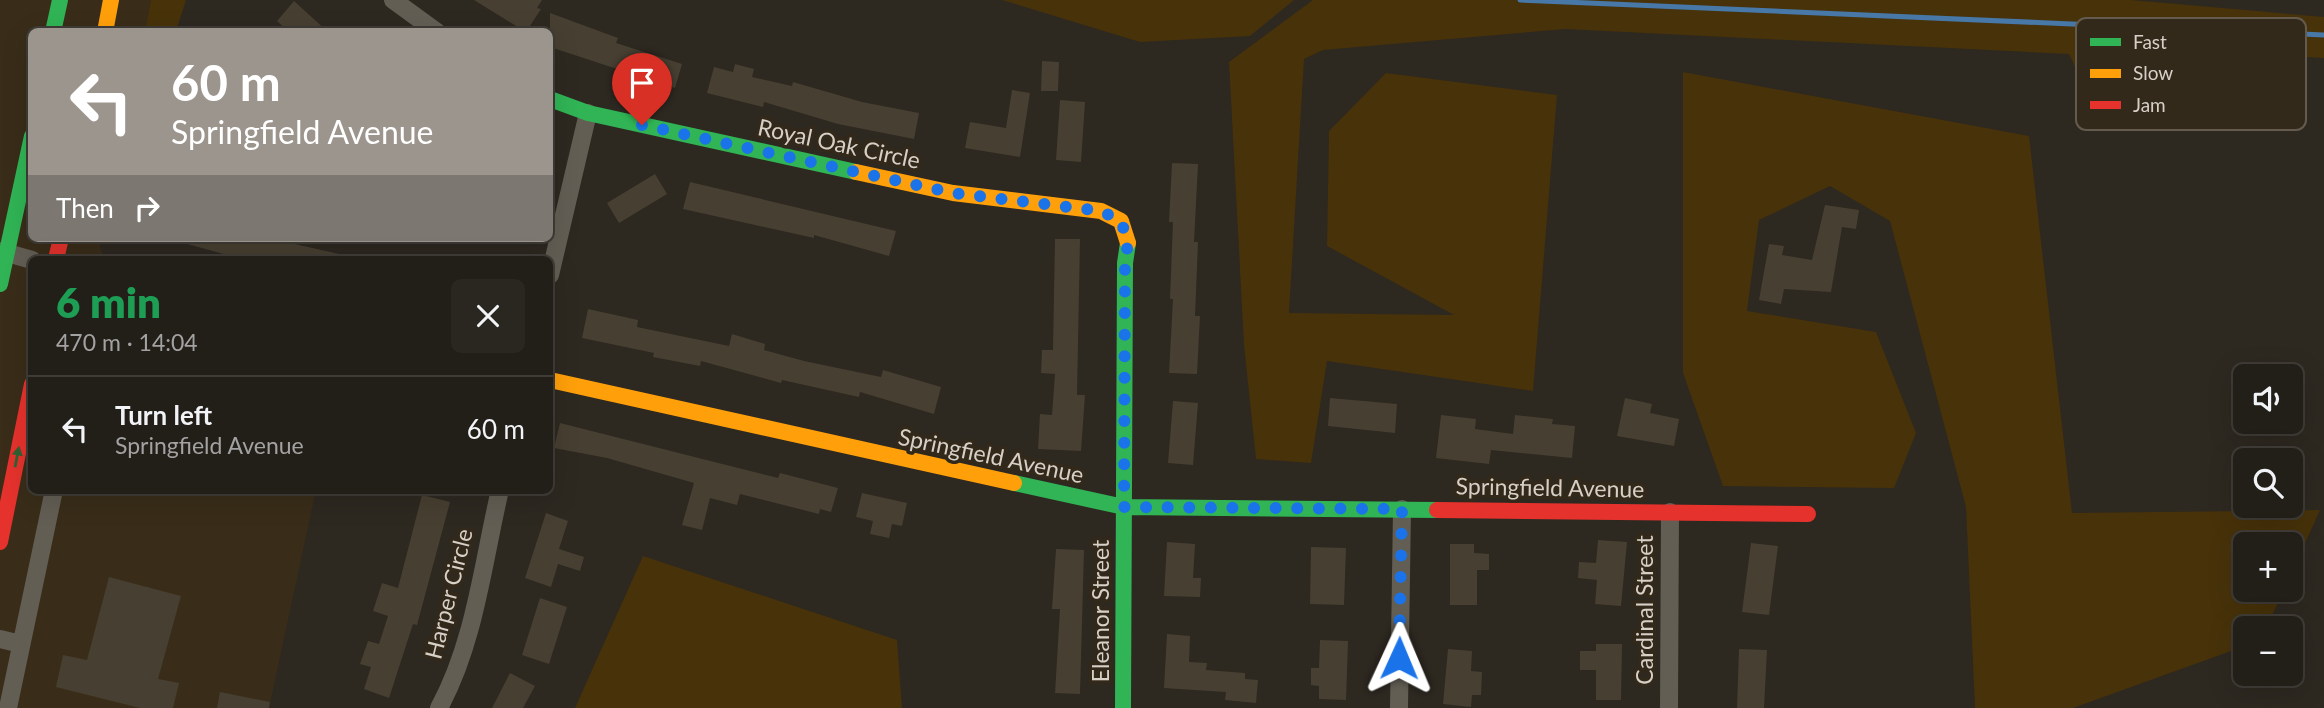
<!DOCTYPE html>
<meta charset="utf-8">
<style>
body{margin:0;font-family:Lato,sans-serif;background:#2a2721;color:#f1f3f6;height:100vh;display:flex;flex-direction:column;font-size:26px;white-space:nowrap}
*{box-sizing:border-box;margin:0}
p{font-size:23px;color:#a2a2a2}
.icon{flex:none;width:38px;height:38px;fill:none;stroke:currentColor;stroke-width:2;stroke-linecap:round;stroke-linejoin:round}
.map{position:relative;flex:1;overflow:hidden}
.details{position:absolute;left:28px;top:256px;width:525px;height:238px;display:flex;flex-direction:column;background:#221e18;border-radius:10px;box-shadow:0 7px 28px #0002,0 0 0 2px #3f3c37}
.details>*{flex:none}
.hud{position:absolute;left:28px;top:28px;width:525px;height:214px;border-radius:10px;box-shadow:0 7px 28px #0002,0 0 0 2px #3f3c37;background:#9c958d;color:#fff;overflow:hidden}
.tools{position:absolute;left:2233px;top:364px;display:grid;gap:14px}
.tools a{display:grid;place-items:center;width:70px;height:70px;border-radius:10px;background:#221e18;box-shadow:0 7px 28px #0002,0 0 0 2px #3f3c37;font-size:35px}
.pin{position:absolute;display:grid;place-items:center;width:60px;height:60px;color:#fff;margin:-72px -30px;border-radius:50% 50% 50% 0;rotate:-45deg;box-shadow:0 0 7px #0007}
.pin .icon{rotate:45deg}
.me{position:absolute;width:77px;margin:-38px;rotate:1deg;stroke-linejoin:round;filter:drop-shadow(0 0 5px #0008)}
.turn{display:flex;align-items:center;gap:24px;height:147px;padding:0 28px;font-size:32px}
.turn .icon{width:91px;height:91px;stroke-width:2.5}
.turn b{display:block;font-size:49px;line-height:60px}
.then{display:flex;align-items:center;height:66px;padding:0 28px;background:#0003;gap:14px;font-size:26px}
.round{display:grid;place-items:center;flex:none;width:74px;height:74px;border-radius:10px;background:#2a2721}
.head{display:flex;align-items:center;justify-content:space-between;height:119px;padding:0 28px}
h1{font-size:42px;font-weight:800;line-height:52px;color:#1e9e55}
ul{padding:0;list-style:none}
li{display:flex;align-items:center;gap:21px;height:105px;padding:0 28px;border-top:2px solid #3f3c37}
li div{flex:1}
li b{display:block;font-size:26px}
li em{font-style:normal}
.map>svg:first-child{display:block}
.built{fill:#392d19}
.green{fill:#47320a}
.lines{fill:none;stroke-linecap:round;stroke-linejoin:round}
.stream{stroke:#4778a7;stroke-width:5}
.building{fill:#473f31}
.street{stroke:#635e54;stroke-width:18}
.fast{stroke:#30b455;stroke-width:16}
.slow{stroke:#ff9f0a;stroke-width:16}
.jam{stroke:#e5322d;stroke-width:16}
.oneway{fill:#326132}
.route{stroke:#1a73e8;stroke-width:12;stroke-dasharray:0 21.6}
.labels{text-anchor:middle;stroke-width:7;stroke-linejoin:round;paint-order:stroke}
.street-label{font-size:23px;fill:#d7d0c7;stroke:#33291a}
.key{fill:#33291a;stroke:#645b4e;stroke-width:2}
.key-label{font-size:19px;fill:#d7d0c7}
</style>
<div class="map">
<svg width="2324" height="708" viewBox="0 0 2324 708">
<rect width="100%" height="100%" fill="#2d2820"/>
<path class="built" d="M 0,0 L 151,0 L 145,31 L 32,32 L 32,238 L 101,238 L 100,246 L 104,259 L 32,259 L 32,490 L 316,490 L 269,708 L 0,708 Z"/>
<path class="green" d="M 151,0 L 186,0 L 176,31 L 145,31 Z
M 1002,0 L 1294,0 L 1250,36 L 1140,42 Z
M 1313,0 L 2131,0 L 2324,17 L 2324,58 L 2255,54 L 2233,130 L 2103,126 L 2069,54 L 1565,29 L 1323,50 L 1304,59 L 1289,313 L 1454,315 L 1327,246 L 1329,131 L 1386,73 L 1557,95 L 1533,391 L 1327,361 L 1311,463 L 1256,459 L 1244,345 L 1229,62 Z
M 1683,72 L 2029,136 L 2072,513 L 2320,510 L 2291,574 L 2291,544 L 2245,544 L 2245,590 L 2284,590 L 2266,628 L 2245,628 L 2245,646 L 2073,708 L 1975,708 L 1966,507 L 1890,221 L 1830,186 L 1759,220 L 1747,311 L 1876,332 L 1916,433 L 1894,488 L 1723,486 L 1683,373 Z
M 643,556 L 897,640 L 902,708 L 575,708 Z"/>
<g class="lines">
<path class="stream" d="M 1520,0 L 2324,35"/>
</g>
<path class="building" d="M 474,0 L 542,0 L 537,8 L 541,9 L 526,32 Z
M 294,1 L 328,32 L 289,32 L 277,21 Z
M 550,13 L 618,38 L 616,43 L 682,64 L 675,88 L 550,47 Z
M 1042,61 L 1059,62 L 1058,91 L 1041,91 Z
M 735,64 L 754,69 L 752,77 L 792,86 L 793,82 L 862,102 L 919,113 L 914,139 L 838,124 L 764,102 L 763,107 L 707,93 L 714,67 L 733,72 Z
M 1012,90 L 1030,93 L 1020,157 L 965,148 L 970,122 L 1006,128 Z
M 1060,100 L 1085,102 L 1081,162 L 1056,160 Z
M 1172,163 L 1198,164 L 1194,242 L 1198,242 L 1195,316 L 1200,316 L 1197,374 L 1169,373 L 1173,299 L 1170,299 L 1173,222 L 1169,222 Z
M 655,174 L 667,194 L 619,223 L 607,203 Z
M 690,182 L 896,231 L 889,256 L 814,235 L 814,238 L 683,209 Z
M 1825,205 L 1859,210 L 1856,229 L 1842,227 L 1831,292 L 1784,289 L 1781,304 L 1759,300 L 1769,244 L 1784,246 L 1782,255 L 1812,260 Z
M 181,238 L 268,238 L 339,254 L 338,259 L 242,259 L 180,242 Z
M 1055,239 L 1080,239 L 1077,395 L 1085,395 L 1081,451 L 1038,449 L 1040,414 L 1052,415 L 1055,374 L 1041,373 L 1042,350 L 1053,350 Z
M 588,309 L 638,320 L 637,327 L 729,346 L 732,334 L 765,344 L 764,350 L 804,361 L 881,377 L 883,370 L 941,387 L 934,414 L 860,392 L 859,397 L 782,380 L 781,383 L 701,361 L 700,366 L 653,357 L 654,353 L 582,338 Z
M 1330,398 L 1397,404 L 1395,433 L 1328,426 Z
M 1625,398 L 1652,404 L 1650,413 L 1679,419 L 1674,446 L 1617,436 Z
M 1173,401 L 1198,403 L 1193,465 L 1168,463 Z
M 1441,415 L 1476,419 L 1475,429 L 1513,434 L 1515,415 L 1553,419 L 1552,424 L 1575,426 L 1572,458 L 1491,450 L 1489,464 L 1436,458 Z
M 560,423 L 778,478 L 780,473 L 838,488 L 831,512 L 820,509 L 819,514 L 740,494 L 737,505 L 710,498 L 702,530 L 682,525 L 694,483 L 607,458 L 554,448 Z
M 862,493 L 907,503 L 902,526 L 892,524 L 889,538 L 870,534 L 873,521 L 856,517 Z
M 422,495 L 450,502 L 417,625 L 413,624 L 389,698 L 364,689 L 371,667 L 360,664 L 368,641 L 379,644 L 388,616 L 373,611 L 382,583 L 398,588 Z
M 546,513 L 568,521 L 559,549 L 584,557 L 580,571 L 558,564 L 551,587 L 525,578 Z
M 1598,540 L 1627,542 L 1621,606 L 1595,604 L 1597,580 L 1578,578 L 1579,562 L 1596,563 Z
M 1167,542 L 1195,544 L 1193,578 L 1201,578 L 1200,597 L 1164,596 Z
M 1751,543 L 1778,546 L 1769,615 L 1742,612 Z
M 1450,544 L 1474,544 L 1474,553 L 1489,554 L 1489,570 L 1477,570 L 1477,605 L 1450,605 Z
M 1311,547 L 1346,548 L 1344,605 L 1310,604 Z
M 1056,549 L 1084,550 L 1080,694 L 1055,693 L 1060,609 L 1052,609 Z
M 109,577 L 181,596 L 158,679 L 179,683 L 173,708 L 140,708 L 56,687 L 63,655 L 87,660 Z
M 540,598 L 567,607 L 549,664 L 522,655 Z
M 1167,634 L 1190,636 L 1189,662 L 1207,663 L 1206,670 L 1245,673 L 1245,679 L 1258,680 L 1256,703 L 1225,700 L 1226,692 L 1164,688 Z
M 1320,640 L 1348,641 L 1346,700 L 1319,699 L 1319,686 L 1311,685 L 1311,668 L 1319,668 Z
M 1596,644 L 1622,644 L 1621,700 L 1596,700 L 1596,670 L 1580,670 L 1580,651 L 1596,651 Z
M 1448,649 L 1472,651 L 1471,671 L 1482,672 L 1481,695 L 1472,695 L 1471,707 L 1443,704 Z
M 1739,649 L 1767,650 L 1764,708 L 1737,708 Z
M 510,673 L 535,686 L 523,708 L 492,708 Z
M 220,692 L 270,702 L 269,708 L 217,708 Z"/>
<g class="lines">
<path class="street" d="M 393,0 L 437,32
M 0,251 L 32,260
M 550,275 L 588,113
M 0,639 L 21,644
M 8,708 L 54,490
M 439,708 C 475,642 483,562 500,490
M 1399,708 L 1402,509
M 1669,708 L 1670,512"/>
<path class="fast" d="M 53,32 L 60,0
M 550,99 L 588,113 L 856,172
M 0,284 L 32,136
M 1014,483 L 1124,507 L 1437,510
M 1123,708 L 1125,263 L 1128,243"/>
<path class="slow" d="M 105,32 L 111,0
M 856,172 L 953,193 L 1101,211 L 1121,221 L 1128,243
M 550,380 L 1014,483"/>
<path class="jam" d="M 56,259 L 61,238
M 1437,510 L 1808,514
M 0,542 L 32,384"/>
</g>
<defs><path id="oneway-solid" d="M-6-.8H1V-3.2L6.5 0L1 3.2V.8H-6Z" transform="scale(1.75)"/></defs>
<use class="oneway" href="#oneway-solid" transform="translate(17 457) rotate(-79)"/>
<g class="lines">
<path class="route" d="M 642,125 L 953,193 L 1101,211 L 1121,221 L 1128,242 L 1125,263 L 1124,507 L 1402,509 L 1399,658"/>
</g>
<g class="labels">
<g class="street-label">
<text transform="translate(839 144) rotate(12)" y="8">Royal Oak Circle</text>
<text transform="translate(991 456) rotate(12)" y="8">Springfield Avenue</text>
<text transform="translate(1550 488) rotate(1)" y="8">Springfield Avenue</text>
<text transform="translate(449 594) rotate(-76)" y="8">Harper Circle</text>
<text transform="translate(1645 610) rotate(-90)" y="8">Cardinal Street</text>
<text transform="translate(1101 611) rotate(-90)" y="8">Eleanor Street</text>
</g>
</g>
<rect x="2076" y="18" width="230" height="112" rx="10" class="key"/>
<rect x="2090" y="38" width="31" height="8" fill="#30b455"/>
<rect x="2090" y="69" width="31" height="9" fill="#ff9f0a"/>
<rect x="2090" y="101" width="31" height="8" fill="#e5322d"/>
<g class="key-label">
<text x="2133" y="49">Fast</text>
<text x="2133" y="80">Slow</text>
<text x="2133" y="112">Jam</text>
</g>
</svg>
<div class="tools">
<a><svg class="icon" aria-label="sound" viewBox="0 0 24 24"><path d="M4 9h4l5-4v14l-5-4H4zM17 9q2 3 0 6"/></svg></a>
<a><svg class="icon" aria-label="search" viewBox="0 0 24 24"><circle cx="10" cy="10" r="6"/><path d="M15 15l6 6"/></svg></a>
<a>+</a>
<a>−</a>
</div>
<div class="pin" style="left:642px;top:125px;background:#d93025"><svg class="icon" aria-label="arrive" viewBox="0 0 24 24"><path d="M6 21V4h12l-3 4 3 4H6"/></svg></div>
<svg class="me" style="left:1399px;top:658px" viewBox="-20 -20 40 40"><path d="M0-17L14 15 0 8-14 15z" fill="#1a73e8" stroke="#fff" stroke-width="4"/></svg>
<div class="hud">
<div class="turn"><svg class="icon" aria-label="left" viewBox="0 0 24 24"><path d="M17 20v-9H6M10 6l-5 5 5 5"/></svg><div><b>60 m</b>Springfield Avenue</div></div>
<div class="then">Then<svg class="icon" aria-label="right" viewBox="0 0 24 24"><path d="M7 20v-9h11M14 6l5 5-5 5"/></svg></div>
</div>
<section class="details">
<div class="head"><div><h1>6 min</h1><p>470 m · 14:04</p></div><a class="round"><svg class="icon" aria-label="close" viewBox="0 0 24 24"><path d="M6 6l12 12M18 6L6 18"/></svg></a></div>
<ul>
<li><svg class="icon" aria-label="left" viewBox="0 0 24 24"><path d="M17 20v-9H6M10 6l-5 5 5 5"/></svg><div><b>Turn left</b><p>Springfield Avenue</p></div><em>60 m</em></li>
</ul>
</section>
</div>
